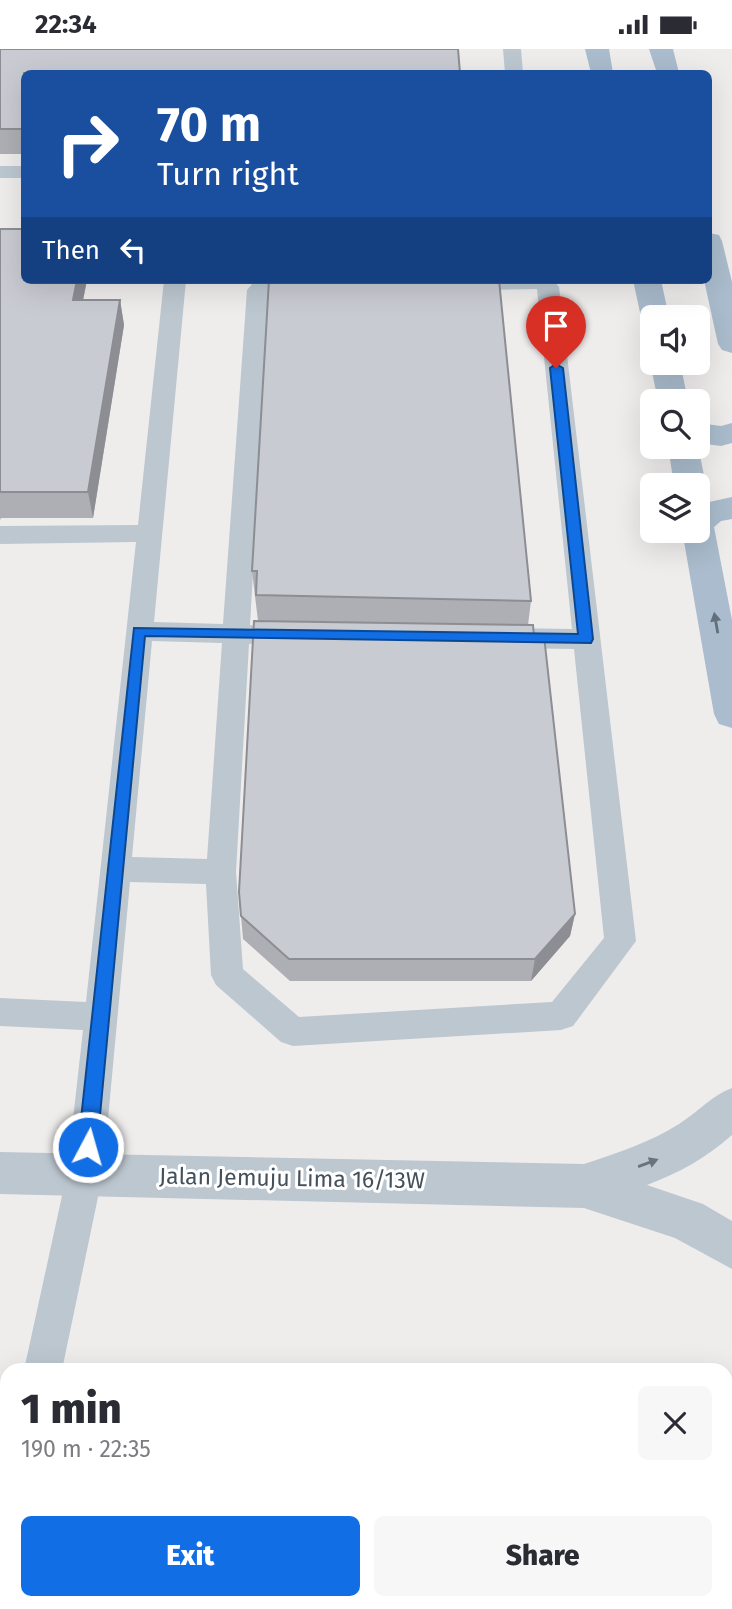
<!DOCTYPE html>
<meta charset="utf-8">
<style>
body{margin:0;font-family:"Fira Sans",sans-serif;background:#f7f7f7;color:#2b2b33;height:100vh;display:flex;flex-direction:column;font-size:26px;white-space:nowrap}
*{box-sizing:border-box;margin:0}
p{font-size:23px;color:#7c7c81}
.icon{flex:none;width:38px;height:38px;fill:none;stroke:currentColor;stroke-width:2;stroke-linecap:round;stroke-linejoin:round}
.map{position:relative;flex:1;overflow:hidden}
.side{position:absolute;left:0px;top:1314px;width:733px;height:247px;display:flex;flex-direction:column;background:#fff;border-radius:21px 21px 0 0;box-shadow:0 7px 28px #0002}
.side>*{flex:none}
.banner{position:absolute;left:21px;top:21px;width:691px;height:214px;border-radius:10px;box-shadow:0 7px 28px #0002;background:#1a4fa0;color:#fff;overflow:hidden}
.controls{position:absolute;left:640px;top:256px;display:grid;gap:14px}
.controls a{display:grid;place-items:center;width:70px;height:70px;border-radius:10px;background:#fff;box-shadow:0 7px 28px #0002;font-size:35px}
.pin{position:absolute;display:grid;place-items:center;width:60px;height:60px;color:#fff;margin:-72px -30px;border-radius:50% 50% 50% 0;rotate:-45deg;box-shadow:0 0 7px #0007}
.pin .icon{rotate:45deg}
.me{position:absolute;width:77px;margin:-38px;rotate:6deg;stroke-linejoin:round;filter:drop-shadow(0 0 5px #0008)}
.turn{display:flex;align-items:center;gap:24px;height:147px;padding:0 21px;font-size:32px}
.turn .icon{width:91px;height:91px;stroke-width:2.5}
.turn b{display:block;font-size:49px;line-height:60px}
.then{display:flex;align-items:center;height:66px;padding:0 21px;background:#0003;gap:14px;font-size:26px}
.round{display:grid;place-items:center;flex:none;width:74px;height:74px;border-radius:10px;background:#f7f7f7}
.overview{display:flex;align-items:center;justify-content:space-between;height:119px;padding:0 21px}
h1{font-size:42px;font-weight:800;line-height:52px}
.button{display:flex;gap:14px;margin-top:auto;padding:14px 21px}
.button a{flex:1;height:80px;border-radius:10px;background:#116ee4;color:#fff;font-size:28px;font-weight:800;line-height:80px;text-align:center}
.button a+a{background:#f7f7f7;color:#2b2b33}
.status{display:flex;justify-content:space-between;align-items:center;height:49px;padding:0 35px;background:#fff;direction:ltr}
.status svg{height:19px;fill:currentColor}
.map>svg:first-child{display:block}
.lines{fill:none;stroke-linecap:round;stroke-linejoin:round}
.lane{fill:#bcc7d0;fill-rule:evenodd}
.street{fill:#bcc7d0;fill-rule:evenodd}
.primary{fill:#aabccd;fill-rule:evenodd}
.wall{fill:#adafb5}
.shaded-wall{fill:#8d8e93}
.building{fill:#c9cbd2;stroke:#8d8e93;stroke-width:2}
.oneway{fill:#63707c}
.oneway2{fill:#68747d}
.route{fill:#116ee4;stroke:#0b4894;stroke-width:2}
.labels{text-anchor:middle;stroke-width:6;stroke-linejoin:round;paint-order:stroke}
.street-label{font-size:23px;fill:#44505a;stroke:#fff}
</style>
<div class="status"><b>22:34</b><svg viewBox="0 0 49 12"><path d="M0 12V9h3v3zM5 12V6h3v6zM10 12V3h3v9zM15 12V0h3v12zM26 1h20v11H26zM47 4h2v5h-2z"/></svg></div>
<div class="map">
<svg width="732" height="1560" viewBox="0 0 732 1560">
<rect width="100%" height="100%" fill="#efecec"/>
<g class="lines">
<path class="lane" d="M 503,0 L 521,0 L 523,24 L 505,24 Z
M 0,117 L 24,117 L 24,129 L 0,129 Z
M 164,231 L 186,231 L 154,573 L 223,575 L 247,241 L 253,234 L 261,233 L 553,231 L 559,238 L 636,892 L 573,977 L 561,981 L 293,997 L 281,993 L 216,936 L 211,926 L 206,835 L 130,833 L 103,1124 L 62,1321 L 24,1321 L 67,1124 L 83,981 L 0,977 L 0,949 L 86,953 L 136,493 L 0,495 L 0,477 L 138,476 ZM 537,240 L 572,580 L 506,579 L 497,582 L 493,589 L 497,596 L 506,599 L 574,600 L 604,889 L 552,953 L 299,968 L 243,920 L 236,823 L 249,595 L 266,593 L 270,586 L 266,579 L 250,576 L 269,245 ZM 152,592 L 222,594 L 207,810 L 132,808 Z
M 7,1415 L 7,1461 L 0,1464 L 0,1418 Z"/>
<path class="street" d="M 732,1039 L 732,1086 C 706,1109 679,1124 647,1136 L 703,1155 L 732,1172 L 732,1220 L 675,1189 L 584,1159 L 0,1145 L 0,1103 L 584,1115 C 617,1104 649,1094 679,1075 C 698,1063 711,1047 732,1039 Z"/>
<path class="primary" d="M 585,0 L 609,0 L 613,24 L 591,24 Z
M 649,0 L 673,0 L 679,24 L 657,24 Z
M 709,184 L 719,186 L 722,192 L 732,233 L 732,304 L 722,301 L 718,295 L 704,231 L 709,231 Z
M 633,231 L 661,231 L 669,268 L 653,268 L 653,276 L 645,274 L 641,268 Z
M 653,310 L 653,313 L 680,313 L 688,352 L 658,352 L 650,313 Z
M 698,374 L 721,377 L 732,374 L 732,394 L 721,397 L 698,394 Z
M 668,397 L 698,397 L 706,436 L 701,443 L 698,444 L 698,436 L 674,436 Z
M 732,448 L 732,470 L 721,472 L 714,478 L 732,571 L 732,679 L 719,675 L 714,665 L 682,481 L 698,481 L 700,455 Z"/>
</g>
<path class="wall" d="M 0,0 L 24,24 L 24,105 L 0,105 Z
M 0,180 L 24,231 L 87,231 L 83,251 L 120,251 L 124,276 L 93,469 L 1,469 L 0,471 Z
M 252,522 L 531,552 L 528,576 L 575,865 L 570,887 L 531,932 L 290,932 L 243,890 L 241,867 L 258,572 Z"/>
<path class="shaded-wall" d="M 77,231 L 87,231 L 78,276 L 73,251 Z
M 120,251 L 124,276 L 93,469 L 88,443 Z
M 575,865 L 570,887 L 531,932 L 535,910 Z"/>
<path class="building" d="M 0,0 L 458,0 L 460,24 L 24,24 L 24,80 L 0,80 Z
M 0,180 L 24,180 L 24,231 L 77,231 L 73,251 L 120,251 L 88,443 L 0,443 Z
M 269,231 L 499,231 L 531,552 L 256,546 L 257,522 L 252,522 Z
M 254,572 L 533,576 L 534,587 L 544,587 L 575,865 L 535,910 L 289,910 L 241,867 L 239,843 Z"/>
<defs><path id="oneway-solid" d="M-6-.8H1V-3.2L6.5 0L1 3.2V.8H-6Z" transform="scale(1.75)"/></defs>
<use class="oneway" href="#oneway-solid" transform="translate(716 574) rotate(-100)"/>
<use class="oneway2" href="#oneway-solid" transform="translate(648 1114) rotate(-20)"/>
<path class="route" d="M 556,315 L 563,319 L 593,590 L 591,594 L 145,587 L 97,1098 L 94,1104 L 88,1107 L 81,1104 L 78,1098 L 134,579 L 578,585 L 550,319 Z"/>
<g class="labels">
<g class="street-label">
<text transform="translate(292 1129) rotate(1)" y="8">Jalan Jemuju Lima 16/13W</text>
</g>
</g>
</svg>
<div class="controls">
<a><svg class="icon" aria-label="sound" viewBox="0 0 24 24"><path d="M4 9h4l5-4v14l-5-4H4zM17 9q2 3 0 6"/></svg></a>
<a><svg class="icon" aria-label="search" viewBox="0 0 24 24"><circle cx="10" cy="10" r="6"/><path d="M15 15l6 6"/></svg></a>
<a><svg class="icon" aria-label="layers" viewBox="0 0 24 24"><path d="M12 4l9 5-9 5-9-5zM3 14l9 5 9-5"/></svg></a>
</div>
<div class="pin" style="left:556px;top:319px;background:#d93025"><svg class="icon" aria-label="arrive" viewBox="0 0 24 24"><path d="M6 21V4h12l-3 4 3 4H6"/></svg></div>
<svg class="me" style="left:88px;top:1098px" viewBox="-20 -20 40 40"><circle r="17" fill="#116ee4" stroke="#fff" stroke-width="3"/><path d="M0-11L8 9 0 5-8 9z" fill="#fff"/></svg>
<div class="banner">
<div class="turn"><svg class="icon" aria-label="right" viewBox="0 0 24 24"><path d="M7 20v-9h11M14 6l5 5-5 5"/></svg><div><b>70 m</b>Turn right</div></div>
<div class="then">Then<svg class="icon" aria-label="left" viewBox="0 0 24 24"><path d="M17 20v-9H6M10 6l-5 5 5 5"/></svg></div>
</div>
<section class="side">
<div class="overview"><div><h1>1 min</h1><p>190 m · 22:35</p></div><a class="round"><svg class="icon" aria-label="close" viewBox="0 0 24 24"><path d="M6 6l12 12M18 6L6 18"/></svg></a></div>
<div class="button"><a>Exit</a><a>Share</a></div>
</section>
</div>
